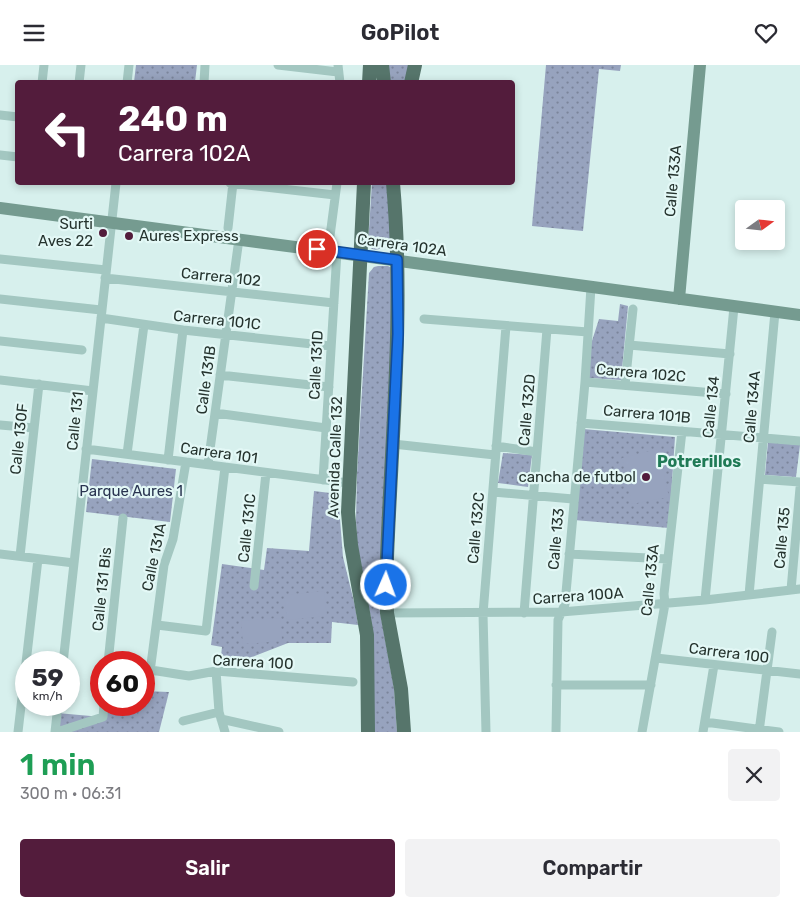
<!DOCTYPE html>
<html lang="es">
<meta charset="utf-8">
<style>
body{margin:0;font-family:Rubik,sans-serif;background:#f2f2f3;color:#2b2b33;height:100vh;display:flex;flex-direction:column;font-size:19px;white-space:nowrap}
*{box-sizing:border-box;margin:0}
p{font-size:16px;color:#7c7c81}
.icon{flex:none;width:28px;height:28px;fill:none;stroke:currentColor;stroke-width:2;stroke-linecap:round;stroke-linejoin:round}
.map{position:relative;height:667px;overflow:hidden}
.side{display:flex;flex-direction:column;background:#fff;flex:1}
.side>*{flex:none}
.guide{position:absolute;left:15px;top:15px;width:500px;height:105px;border-radius:5px;box-shadow:0 2px 8px #0003;background:#531c3c;color:#fff;overflow:hidden}
.needle{width:32px;rotate:75deg}
.buttons{position:absolute;left:735px;top:135px;display:grid;gap:10px}
.buttons a{display:grid;place-items:center;width:50px;height:50px;border-radius:5px;background:#fff;box-shadow:0 2px 8px #0003;font-size:25px}
.speed{position:absolute;left:15px;top:586px;display:flex;gap:10px;font-size:25px;font-weight:700;text-align:center}
.speed>*{display:grid;place-content:center;width:65px;height:65px;border-radius:50%;background:#fff;box-shadow:0 2px 8px #0003;line-height:1}
.speed small{font-size:12px;font-weight:400}
.speed .limit{border:8px solid #d22;background:#fff;color:#111}
.pin{position:absolute;display:grid;place-items:center;width:42px;height:42px;color:#fff;margin:-21px;border:2px solid #fff;border-radius:50%;box-shadow:0 1px 5px #0007}
.me{position:absolute;width:55px;margin:-28px;rotate:2deg;stroke-linejoin:round;filter:drop-shadow(0 0 4px #0008)}
.turn{display:flex;align-items:center;gap:18px;height:105px;padding:0 20px;font-size:22px}
.turn .icon{width:65px;height:65px;stroke-width:2.5}
.turn b{display:block;font-size:35px;line-height:42px}
.round{display:grid;place-items:center;flex:none;width:52px;height:52px;border-radius:5px;background:#f2f2f3}
.summary{display:flex;align-items:center;justify-content:space-between;height:85px;padding:0 20px}
h1{font-size:30px;font-weight:600;line-height:38px;color:#1e9e55}
.primary-button{display:flex;gap:10px;margin-top:auto;padding:10px 20px}
.primary-button a{flex:1;height:58px;border-radius:5px;background:#531c3c;color:#fff;font-size:20px;font-weight:600;line-height:58px;text-align:center}
.primary-button a+a{background:#f2f2f3;color:#2b2b33}
header{display:flex;justify-content:space-between;align-items:center;height:65px;padding:0 20px;background:#fff;font-size:22px;font-weight:600}
.map>svg:first-child{display:block}
.grass{fill:url(#grass-dots)}
.pitch{fill:#97a3be}
.lines{fill:none;stroke-linecap:round;stroke-linejoin:round}
.street{stroke:#a3c7c1;stroke-width:9}
.secondary{stroke:#759b90;stroke-width:12}
.primary{stroke:#56756b;stroke-width:14}
.route-casing{stroke:#114b97;stroke-width:12}
.route{stroke:#1a73e8;stroke-width:9}
.poi-dot{fill:#531c3c;stroke:#e3f8f6;stroke-width:2}
.labels{text-anchor:middle;stroke-width:4.5;stroke-linejoin:round;paint-order:stroke}
.street-label{font-size:15px;fill:#25332e;stroke:#e3f8f6}
.poi-label{font-size:15px;fill:#25332e;stroke:#e3f8f6;text-anchor:end}
.park-label{font-size:15px;fill:#293450;stroke:#e3f8f6}
.neighbourhood-label{font-size:16px;font-weight:bold;fill:#1f7a55;stroke:#e3f8f6}
</style>
<header><svg class="icon" aria-label="menu" viewBox="0 0 24 24"><path d="M4 6h16M4 12h16M4 18h16"/></svg>GoPilot<svg class="icon" aria-label="heart" viewBox="0 0 24 24"><path d="M12 20l-8-8c-3-5 5-10 8-4 3-6 11-1 8 4z"/></svg></header>
<div class="map">
<svg width="800" height="667" viewBox="0 0 800 667">
<defs>
<pattern id="grass-dots" width="8" height="8" patternUnits="userSpaceOnUse" patternTransform="scale(1.25)"><rect width="8" height="8" fill="#97a3be"/><path d="M2 2h.1M6 6h.1" fill="none" stroke="#7b859b" stroke-width="1.8" stroke-linecap="round"/></pattern>
</defs>
<rect width="100%" height="100%" fill="#d7f0ed"/>
<path class="grass" d="M 136,0 L 197,0 L 195,17 L 134,17 Z
M 388,0 L 410,0 L 406,17 L 388,17 Z
M 546,0 L 621,0 L 620,6 L 599,4 L 583,166 L 532,161 Z
M 372,118 L 388,118 L 391,176 L 387,182 C 379,184 372,188 368,179 Z
M 378,201 L 388,201 L 392,203 L 391,282 L 379,541 L 394,623 L 397,667 L 374,667 L 371,554 L 357,478 L 356,455 L 357,409 L 369,208 L 374,202 Z
M 620,239 L 628,241 L 621,315 L 589,313 L 591,279 L 599,254 L 618,256 Z
M 583,364 L 675,372 L 669,463 L 574,455 Z
M 768,377 L 800,380 L 796,412 L 765,410 Z
M 503,388 L 532,390 L 528,422 L 498,418 Z
M 92,394 L 176,404 L 170,457 L 86,447 Z
M 314,426 L 338,429 L 343,492 L 355,541 L 358,560 L 332,557 L 331,578 L 288,578 L 242,596 L 221,591 L 222,582 L 211,580 L 222,499 L 264,505 L 267,483 L 309,486 Z
M 144,626 L 169,627 L 159,667 L 55,667 L 57,648 L 102,652 L 104,640 L 144,640 Z"/>
<path class="pitch" d="M 658,384 L 669,432 L 632,439 L 622,393 Z
M 324,526 L 327,551 L 287,555 L 284,530 Z
M 280,553 L 282,576 L 243,579 L 241,556 Z"/>
<g class="lines">
<path class="street" d="M 278,0 L 338,7
M 338,0 L 340,18
M 42,18 L 44,0
M 79,18 L 81,0
M 127,18 L 129,0
M 204,18 L 205,0
M 0,50 L 18,52
M 0,90 L 18,92
M 230,118 L 335,130
M 228,163 L 233,118
M 328,186 L 337,118
M 0,194 L 106,205
M 105,213 L 334,238
M 0,234 L 101,245
M 101,253 L 183,265 L 331,281
M 424,254 L 588,267
M 0,276 L 82,285
M 629,280 L 730,289
M 220,310 L 329,322
M 0,315 L 93,326
M 585,317 L 726,329
M 625,320 L 633,244
M 215,348 L 326,363
M 581,358 L 800,376
M 0,360 L 34,363
M 393,379 L 495,390
M 496,381 L 537,387
M 86,384 L 349,418
M 127,389 L 144,260
M 168,395 L 183,265
M 208,399 L 239,174
M 760,414 L 800,417
M 323,415 L 337,187
M 493,427 L 573,434
M 0,489 L 74,498
M 569,489 L 668,494
M 20,491 L 39,319
M 254,521 L 266,408
M 791,525 L 800,423
M 749,530 L 775,247
M 705,535 L 734,242
M 387,548 L 561,547 L 705,535 L 800,524
M 524,548 L 547,264
M 157,560 L 206,566 L 225,402
M 656,593 L 800,609
M 63,598 L 116,118
M 108,598 L 123,453
M 151,605 L 189,611 L 216,606 L 353,617
M 216,606 L 219,647 L 225,667
M 556,620 L 651,620
M 148,622 L 164,500 L 173,474 L 186,397
M 221,654 L 279,667
M 183,656 L 219,647
M 705,657 L 779,667
M 18,667 L 38,494
M 55,667 L 58,640
M 57,667 L 103,652 L 104,640
M 486,667 L 483,549 L 506,261
M 556,667 L 558,555 L 565,539 L 585,317 L 591,222
M 642,667 L 665,539 L 664,529 L 682,366
M 703,667 L 714,600
M 759,667 L 772,567"/>
<path class="secondary" d="M 0,143 L 348,189 L 800,250
M 679,234 L 700,0"/>
<path class="primary" d="M 382,0 L 384,18
M 369,18 L 370,0
M 411,18 L 415,0
M 364,118 L 348,447 L 351,480 L 367,570 L 368,667
M 393,118 C 405,252 390,386 386,520 L 387,548 L 401,624 L 404,667"/>
</g>
<g class="lines">
<g class="route-casing">
<path id="route" d="M 317,184 L 397,195 L 398,269 L 386,520"/>
</g>
<use href="#route" class="route"/>
</g>
<g class="poi-dot">
<circle cx="103" cy="168" r="5"/>
<circle cx="129" cy="171" r="5"/>
<circle cx="646" cy="412" r="5"/>
</g>
<g class="labels">
<g class="street-label">
<text transform="translate(673 116) rotate(-85)" y="5">Calle 133A</text>
<text transform="translate(402 180) rotate(8)" y="5">Carrera 102A</text>
<text transform="translate(221 212) rotate(6)" y="5">Carrera 102</text>
<text transform="translate(217 255) rotate(6)" y="5">Carrera 101C</text>
<text transform="translate(316 300) rotate(-87)" y="5">Calle 131D</text>
<text transform="translate(641 308) rotate(5)" y="5">Carrera 102C</text>
<text transform="translate(206 315) rotate(-82)" y="5">Calle 131B</text>
<text transform="translate(711 342) rotate(-84)" y="5">Calle 134</text>
<text transform="translate(752 342) rotate(-85)" y="5">Calle 134A</text>
<text transform="translate(527 345) rotate(-85)" y="5">Calle 132D</text>
<text transform="translate(647 349) rotate(5)" y="5">Carrera 101B</text>
<text transform="translate(75 356) rotate(-84)" y="5">Calle 131</text>
<text transform="translate(19 374) rotate(-84)" y="5">Calle 130F</text>
<text transform="translate(219 388) rotate(8)" y="5">Carrera 101</text>
<text transform="translate(335 392) rotate(-88)" y="5">Avenida Calle 132</text>
<text transform="translate(247 463) rotate(-84)" y="5">Calle 131C</text>
<text transform="translate(476 463) rotate(-85)" y="5">Calle 132C</text>
<text transform="translate(782 473) rotate(-85)" y="5">Calle 135</text>
<text transform="translate(556 474) rotate(-85)" y="5">Calle 133</text>
<text transform="translate(154 492) rotate(-78)" y="5">Calle 131A</text>
<text transform="translate(650 515) rotate(-84)" y="5">Calle 133A</text>
<text transform="translate(102 524) rotate(-84)" y="5">Calle 131 Bis</text>
<text transform="translate(578 531) rotate(-4)" y="5">Carrera 100A</text>
<text transform="translate(729 588) rotate(7)" y="5">Carrera 100</text>
<text transform="translate(253 597) rotate(3)" y="5">Carrera 100</text>
</g>
<g class="poi-label">
<text x="93" y="164">Surti<tspan x="93" dy="17">Aves 22</tspan></text>
<text x="139" y="176" text-anchor="start">Aures Express</text>
<text x="636" y="417">cancha de futbol</text>
</g>
<g class="park-label">
<text x="131" y="431">Parque Aures 1</text>
</g>
<g class="neighbourhood-label">
<text x="699" y="402">Potrerillos</text>
</g>
</g>
</svg>
<div class="buttons">
<a><svg class="needle" viewBox="-14 -14 28 28"><path d="M0-13l5 13h-10z" fill="#e53935"/><path d="M0 13l5-13h-10z" fill="#7c7c81"/></svg></a>
</div>
<div class="speed"><div>59<small>km/h</small></div><div class="limit">60</div></div>
<div class="pin" style="left:317px;top:184px;background:#d93025"><svg class="icon" aria-label="arrive" viewBox="0 0 24 24"><path d="M6 21V4h12l-3 4 3 4H6"/></svg></div>
<svg class="me" style="left:386px;top:520px" viewBox="-20 -20 40 40"><circle r="17" fill="#1a73e8" stroke="#fff" stroke-width="3"/><path d="M0-11L8 9 0 5-8 9z" fill="#fff"/></svg>
<div class="guide">
<div class="turn"><svg class="icon" aria-label="left" viewBox="0 0 24 24"><path d="M17 20v-9H6M10 6l-5 5 5 5"/></svg><div><b>240 m</b>Carrera 102A</div></div>
</div>
</div>
<section class="side">
<div class="summary"><div><h1>1 min</h1><p>300 m · 06:31</p></div><a class="round"><svg class="icon" aria-label="close" viewBox="0 0 24 24"><path d="M6 6l12 12M18 6L6 18"/></svg></a></div>
<div class="primary-button"><a>Salir</a><a>Compartir</a></div>
</section>
